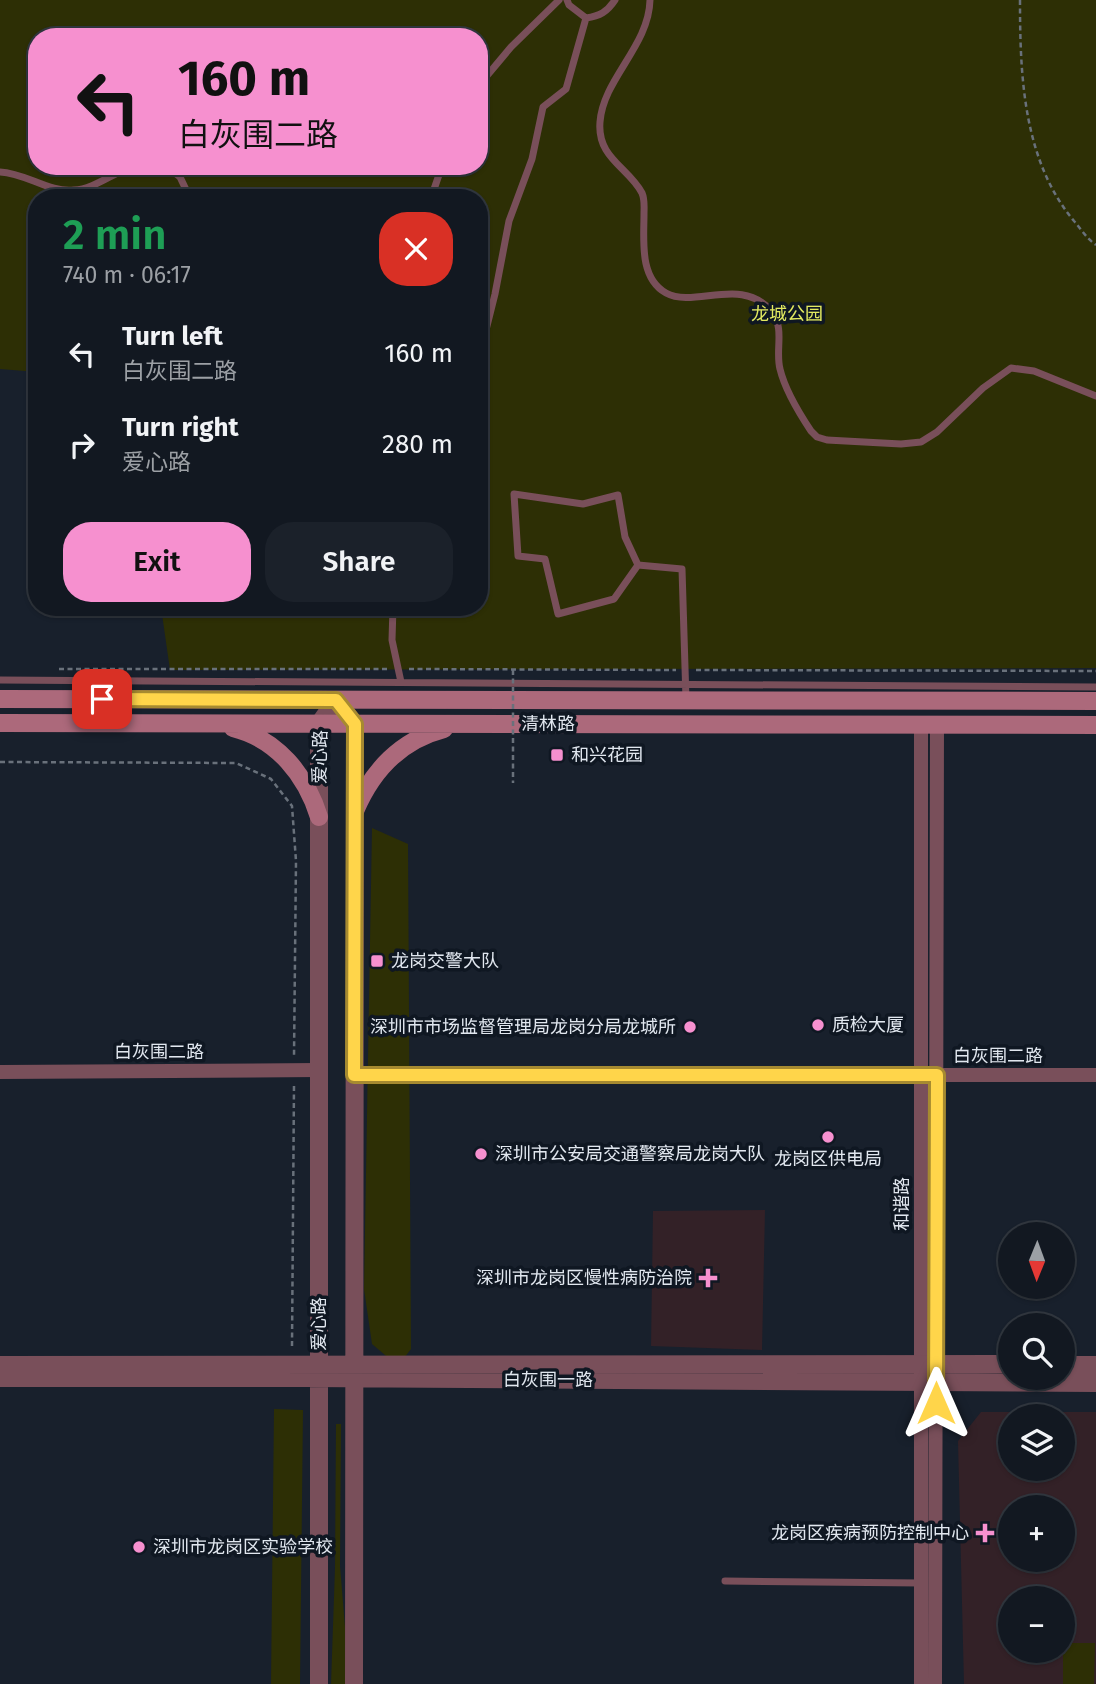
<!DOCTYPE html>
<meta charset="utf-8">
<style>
body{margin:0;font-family:"Fira Sans","Noto Sans SC",sans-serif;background:#1b212a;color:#f1f3f6;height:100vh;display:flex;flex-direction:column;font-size:26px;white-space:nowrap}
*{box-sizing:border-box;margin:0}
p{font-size:23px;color:#9ca0a5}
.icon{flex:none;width:38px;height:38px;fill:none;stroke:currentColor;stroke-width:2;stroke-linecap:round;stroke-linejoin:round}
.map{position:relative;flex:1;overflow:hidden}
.sheet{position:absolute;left:28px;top:189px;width:460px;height:427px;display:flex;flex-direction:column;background:#121821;border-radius:28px;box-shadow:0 2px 5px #0004,0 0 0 2px #31373f}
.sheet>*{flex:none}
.top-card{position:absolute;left:28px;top:28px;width:460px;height:147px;border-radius:28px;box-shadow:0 2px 5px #0004,0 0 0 2px #31373f;background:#f690cf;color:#111;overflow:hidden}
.needle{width:46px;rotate:181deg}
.buttons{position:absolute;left:998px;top:1222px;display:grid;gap:14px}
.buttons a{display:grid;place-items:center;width:77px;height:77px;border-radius:50%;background:#121821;box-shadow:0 2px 5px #0004,0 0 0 2px #31373f;font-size:35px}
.pin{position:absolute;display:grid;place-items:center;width:60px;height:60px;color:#fff;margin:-30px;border-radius:14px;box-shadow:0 4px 10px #0006}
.me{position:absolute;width:77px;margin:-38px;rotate:0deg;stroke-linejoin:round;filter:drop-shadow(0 0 5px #0008)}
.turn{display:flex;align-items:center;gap:24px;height:147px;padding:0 35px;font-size:32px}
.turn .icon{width:91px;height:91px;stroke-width:2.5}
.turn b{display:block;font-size:49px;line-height:60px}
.round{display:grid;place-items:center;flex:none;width:74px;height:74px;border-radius:28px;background:#1b212a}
.head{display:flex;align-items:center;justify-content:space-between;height:119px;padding:0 35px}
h1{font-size:42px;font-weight:600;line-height:52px;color:#1e9e55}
.action{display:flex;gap:14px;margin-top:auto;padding:14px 35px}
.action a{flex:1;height:80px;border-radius:28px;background:#f690cf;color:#111;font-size:28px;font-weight:600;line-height:80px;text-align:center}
.action a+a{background:#1b212a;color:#f1f3f6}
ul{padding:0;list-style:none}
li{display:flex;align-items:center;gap:21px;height:91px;padding:0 35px}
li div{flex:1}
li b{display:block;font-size:26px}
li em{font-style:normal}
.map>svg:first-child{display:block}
.medical{fill:#332127;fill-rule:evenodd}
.green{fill:#2d2f05;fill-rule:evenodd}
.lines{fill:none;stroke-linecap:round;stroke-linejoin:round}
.path{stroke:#69717b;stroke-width:2.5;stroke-dasharray:5 3.5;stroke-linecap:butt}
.service{stroke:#794f5a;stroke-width:7}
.minor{stroke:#794f5a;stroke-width:14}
.tertiary{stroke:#794f5a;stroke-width:18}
.secondary{stroke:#ac697b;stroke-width:18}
.path-bridge{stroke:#69717b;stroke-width:2.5;stroke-dasharray:5 3.5;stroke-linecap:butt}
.route-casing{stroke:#a68a30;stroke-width:18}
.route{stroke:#ffd54a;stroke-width:12}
.poi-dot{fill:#f690cf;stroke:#0f1722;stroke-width:2.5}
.labels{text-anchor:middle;stroke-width:7;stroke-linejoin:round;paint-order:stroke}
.park-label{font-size:18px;fill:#e3ea60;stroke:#0f1722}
.street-label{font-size:18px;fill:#e1e7ef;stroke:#0f1722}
.poi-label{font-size:18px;fill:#e1e7ef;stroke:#0f1722;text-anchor:start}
</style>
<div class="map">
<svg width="1096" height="1684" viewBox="0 0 1096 1684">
<rect width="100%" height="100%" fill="#18202c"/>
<path class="medical" d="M 765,1210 L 762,1350 L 651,1346 L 653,1211 Z
M 981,1412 L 1096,1412 L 1096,1684 L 964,1684 L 958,1441 ZM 1010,1416 L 1062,1416 L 1062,1468 L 1010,1468 ZM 1010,1507 L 1062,1507 L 1062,1559 L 1010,1559 ZM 1010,1598 L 1062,1598 L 1062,1650 L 1010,1650 Z"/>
<path class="green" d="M 0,0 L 1096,0 L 1096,668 L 170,670 L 161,607 L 480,607 L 480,198 L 37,198 L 37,372 L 0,369 ZM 37,37 L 480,37 L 480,166 L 37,166 Z
M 372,828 L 408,844 L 411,1349 L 398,1366 L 372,1344 L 364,1289 Z
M 274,1409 L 303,1410 L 300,1684 L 271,1684 Z
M 336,1424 L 341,1424 L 340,1566 L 345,1627 L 345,1684 L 331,1684 L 335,1568 Z
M 1063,1643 L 1095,1643 L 1094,1684 L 1063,1684 Z"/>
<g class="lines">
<path class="path" d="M 1020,0 C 1020,76 1023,160 1074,221 C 1081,229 1087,239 1096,245
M 59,669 L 389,669
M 409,669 L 676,670
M 696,670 L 1096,671
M 0,762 L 236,763 L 271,779 L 292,806 L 296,861 L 294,1057
M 292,1346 L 294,1085"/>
<path class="service" d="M 567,0 L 569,5 L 586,18 C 600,16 607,12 615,0
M 650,0 C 649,46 603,79 600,122 C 597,158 628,167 642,193 C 645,200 644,207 644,214 C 644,240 639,278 666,293 C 695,309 742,275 772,312 C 785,329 775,350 780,369 C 785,390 799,413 811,431 L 817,437 L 827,440 L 901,444 L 921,442 L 937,432 L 983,388 L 1011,368 L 1034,371 L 1096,396
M 480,84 L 511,47 L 559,0
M 166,166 L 180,177 L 190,198
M 0,172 C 26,173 49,193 74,190 C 95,189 115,171 135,166
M 431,198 L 442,166
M 480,354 L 495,294 L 509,221 L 532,159 L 543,107 L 566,89 L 586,18
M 638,565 L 625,537 L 618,495 L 583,504 L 514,494 L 518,556 L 545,559 L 558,614 L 614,599 L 638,565 L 682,569 L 686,700
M 393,607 L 392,640 L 401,682
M 0,680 L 1096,687
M 725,1581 L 921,1583"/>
<path class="minor" d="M 0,1072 L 319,1070
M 354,1075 L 1096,1075
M 921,1684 L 921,725
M 935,1684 L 937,725"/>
<path class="tertiary" d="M 0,1365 L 1010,1364
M 1062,1365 L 1096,1365
M 0,1378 L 307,1378 L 1096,1383
M 319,1684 L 319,724 L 336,700 L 355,724 L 354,1684"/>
<path class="secondary" d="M 0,699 L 1096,701
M 0,723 L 1096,725
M 233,728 C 277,739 306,775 319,817
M 355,811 C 372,771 401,740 444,729"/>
<path class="path-bridge" d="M 513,670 L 513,783"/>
</g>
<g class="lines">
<g class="route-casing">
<path id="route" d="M 102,699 L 336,700 L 355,724 L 354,1075 L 937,1075 L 936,1403"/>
</g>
<use href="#route" class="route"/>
</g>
<g class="poi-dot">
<rect x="550" y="748" width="14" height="14" rx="3.5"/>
<rect x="370" y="954" width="14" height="14" rx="3.5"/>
<circle cx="818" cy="1025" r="7"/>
<circle cx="690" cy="1027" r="7"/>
<circle cx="828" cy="1137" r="7"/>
<circle cx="481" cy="1154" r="7"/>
<path d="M704.5 1267.5h7v7h7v7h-7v7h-7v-7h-7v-7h7z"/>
<path d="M981.5 1522.5h7v7h7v7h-7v7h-7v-7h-7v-7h7z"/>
<circle cx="139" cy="1547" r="7"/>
</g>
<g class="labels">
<g class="park-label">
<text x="787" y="320">龙城公园</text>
</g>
<g class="street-label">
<text x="548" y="730">清林路</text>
<text transform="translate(320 757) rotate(-89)" y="6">爱心路</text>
<text x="159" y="1058">白灰围二路</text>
<text x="998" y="1062">白灰围二路</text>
<text transform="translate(902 1204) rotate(-90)" y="6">和谐路</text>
<text transform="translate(319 1324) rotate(-90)" y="6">爱心路</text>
<text x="548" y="1386">白灰围一路</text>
</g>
<g class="poi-label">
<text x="571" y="761">和兴花园</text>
<text x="391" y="967">龙岗交警大队</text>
<text x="832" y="1031">质检大厦</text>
<text x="676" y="1033" text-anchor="end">深圳市市场监督管理局龙岗分局龙城所</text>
<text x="495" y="1160">深圳市公安局交通警察局龙岗大队</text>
<text x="828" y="1165" text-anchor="middle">龙岗区供电局</text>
<text x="692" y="1284" text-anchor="end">深圳市龙岗区慢性病防治院</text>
<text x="969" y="1539" text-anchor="end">龙岗区疾病预防控制中心</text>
<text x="153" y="1553">深圳市龙岗区实验学校</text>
</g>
</g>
</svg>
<div class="buttons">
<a><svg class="needle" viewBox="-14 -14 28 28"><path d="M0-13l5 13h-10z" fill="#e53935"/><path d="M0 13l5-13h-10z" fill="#9ca0a5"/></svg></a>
<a><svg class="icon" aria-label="search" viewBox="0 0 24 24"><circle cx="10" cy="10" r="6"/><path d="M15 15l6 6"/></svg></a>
<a><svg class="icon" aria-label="layers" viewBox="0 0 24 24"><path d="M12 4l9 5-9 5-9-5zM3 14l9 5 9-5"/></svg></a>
<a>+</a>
<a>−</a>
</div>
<div class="pin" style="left:102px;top:699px;background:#d93025"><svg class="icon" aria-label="arrive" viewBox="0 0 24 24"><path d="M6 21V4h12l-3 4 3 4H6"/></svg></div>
<svg class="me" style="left:936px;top:1403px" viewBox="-20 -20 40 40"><path d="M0-17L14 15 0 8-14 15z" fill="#ffd54a" stroke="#fff" stroke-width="4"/></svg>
<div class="top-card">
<div class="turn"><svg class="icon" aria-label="left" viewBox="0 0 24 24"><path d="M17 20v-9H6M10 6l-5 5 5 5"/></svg><div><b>160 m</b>白灰围二路</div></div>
</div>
<section class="sheet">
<div class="head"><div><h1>2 min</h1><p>740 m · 06:17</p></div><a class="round" style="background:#d93025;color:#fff"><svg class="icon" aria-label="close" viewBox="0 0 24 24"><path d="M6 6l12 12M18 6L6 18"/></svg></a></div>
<ul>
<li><svg class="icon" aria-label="left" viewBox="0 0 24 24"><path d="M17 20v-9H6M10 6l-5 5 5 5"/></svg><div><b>Turn left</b><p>白灰围二路</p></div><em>160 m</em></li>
<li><svg class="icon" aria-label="right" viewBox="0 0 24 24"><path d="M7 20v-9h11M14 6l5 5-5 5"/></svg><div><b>Turn right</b><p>爱心路</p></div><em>280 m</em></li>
</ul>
<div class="action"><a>Exit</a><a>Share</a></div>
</section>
</div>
